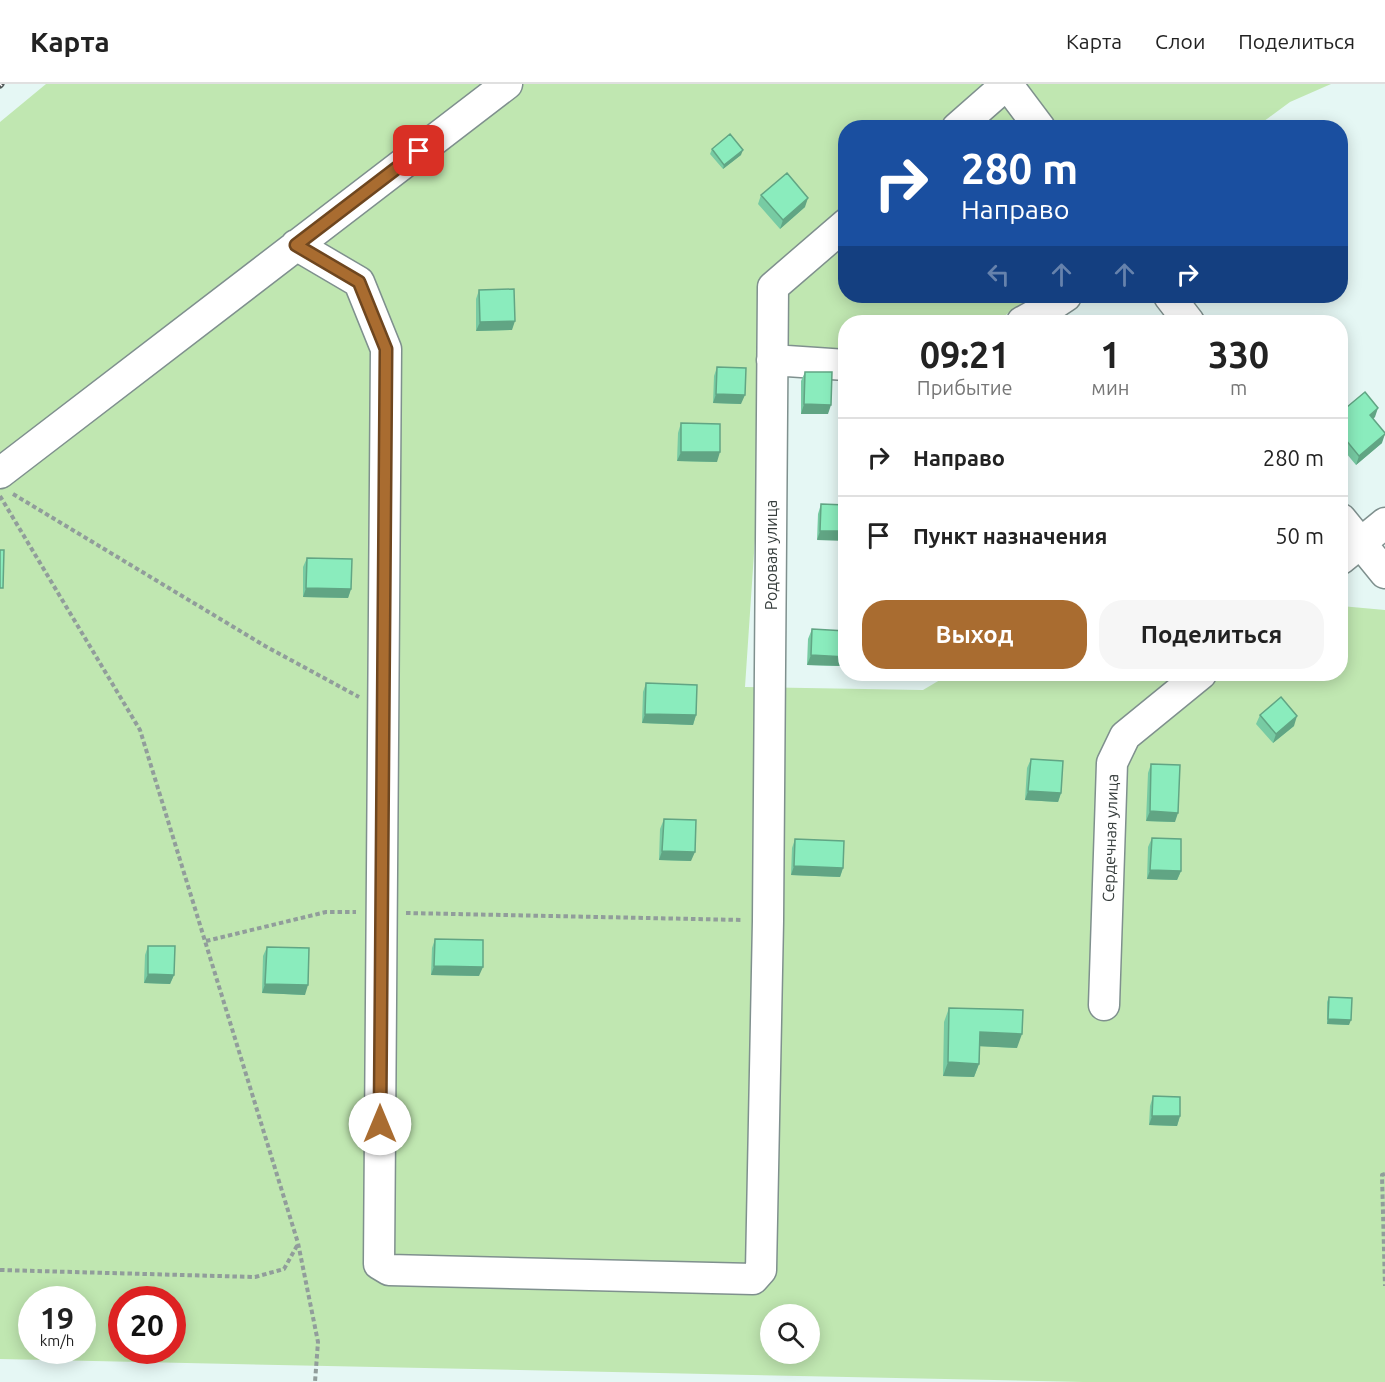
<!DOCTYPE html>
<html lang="ru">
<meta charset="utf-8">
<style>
body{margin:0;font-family:Ubuntu,sans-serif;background:#f6f6f6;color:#222;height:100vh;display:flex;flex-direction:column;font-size:22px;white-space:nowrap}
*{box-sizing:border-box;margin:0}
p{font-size:20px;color:#767676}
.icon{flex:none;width:33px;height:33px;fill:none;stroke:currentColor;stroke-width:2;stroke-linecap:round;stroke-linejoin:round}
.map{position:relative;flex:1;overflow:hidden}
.details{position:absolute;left:838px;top:231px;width:510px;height:366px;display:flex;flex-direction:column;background:#fff;border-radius:24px;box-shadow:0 3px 15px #0003}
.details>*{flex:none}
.hud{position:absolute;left:838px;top:36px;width:510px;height:183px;border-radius:24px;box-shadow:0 3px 15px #0003;background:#1a4fa0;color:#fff;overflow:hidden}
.buttons{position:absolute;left:760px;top:1220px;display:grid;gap:12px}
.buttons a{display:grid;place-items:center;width:60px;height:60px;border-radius:50%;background:#fff;box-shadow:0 3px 15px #0003;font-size:30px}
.speed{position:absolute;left:18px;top:1202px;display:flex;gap:12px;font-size:30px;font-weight:700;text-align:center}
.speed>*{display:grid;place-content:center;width:78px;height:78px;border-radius:50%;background:#fff;box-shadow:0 3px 15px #0003;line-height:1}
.speed small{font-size:15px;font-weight:400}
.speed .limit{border:9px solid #d22;background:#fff;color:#111}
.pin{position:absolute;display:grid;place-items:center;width:51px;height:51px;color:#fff;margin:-26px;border-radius:12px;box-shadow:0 3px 9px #0006}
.me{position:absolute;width:66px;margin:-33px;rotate:0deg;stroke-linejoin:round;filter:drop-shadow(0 0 4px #0008)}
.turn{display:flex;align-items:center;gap:21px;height:126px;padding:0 24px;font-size:27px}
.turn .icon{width:78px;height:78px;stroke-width:2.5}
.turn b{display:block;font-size:42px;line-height:51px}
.lanes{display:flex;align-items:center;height:57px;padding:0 24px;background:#0003;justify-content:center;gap:30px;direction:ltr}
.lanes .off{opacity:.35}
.eta{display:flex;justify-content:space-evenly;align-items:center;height:102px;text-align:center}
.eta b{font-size:36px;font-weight:700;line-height:42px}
.cta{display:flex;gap:12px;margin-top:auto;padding:12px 24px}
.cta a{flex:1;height:69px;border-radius:24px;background:#a96c30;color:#fff;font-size:24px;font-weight:700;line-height:69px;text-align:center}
.cta a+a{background:#f6f6f6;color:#222}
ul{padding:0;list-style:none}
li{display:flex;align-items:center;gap:18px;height:78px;padding:0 24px;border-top:2px solid #e0e0e0}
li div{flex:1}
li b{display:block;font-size:22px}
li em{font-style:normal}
header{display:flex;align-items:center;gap:36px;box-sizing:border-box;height:84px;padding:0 30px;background:#fff;border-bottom:2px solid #e0e0e0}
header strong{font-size:28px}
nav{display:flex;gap:33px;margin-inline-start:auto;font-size:21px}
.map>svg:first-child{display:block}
.green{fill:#c0e7b1;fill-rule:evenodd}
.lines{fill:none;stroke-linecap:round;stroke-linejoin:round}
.minor-casing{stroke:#7f908e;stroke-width:33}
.path{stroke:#919d9b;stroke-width:4;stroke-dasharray:4.5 3;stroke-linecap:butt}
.minor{stroke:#fff;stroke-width:30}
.rail-casing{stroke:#505857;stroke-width:7}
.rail{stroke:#fff;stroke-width:4.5;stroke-dasharray:14;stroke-linecap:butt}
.wall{fill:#77cba3}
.shaded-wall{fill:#61a584}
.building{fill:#8aecbd;stroke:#61a584;stroke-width:1.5}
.route-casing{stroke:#6e461f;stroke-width:15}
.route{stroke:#a96c30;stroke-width:10}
.labels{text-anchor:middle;stroke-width:4.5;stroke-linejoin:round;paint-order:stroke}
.street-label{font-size:16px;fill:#353c3b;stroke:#fff}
</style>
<header>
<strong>Карта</strong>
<nav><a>Карта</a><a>Слои</a><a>Поделиться</a></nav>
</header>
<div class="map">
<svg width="1385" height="1298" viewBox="0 0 1385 1298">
<rect width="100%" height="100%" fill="#e5f7f4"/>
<path class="green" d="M 46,0 L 1331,0 L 1290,18 L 1256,43 L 846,44 L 846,212 L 1032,212 L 996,238 L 846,238 L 846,281 L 767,276 L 745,603 L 923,606 L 950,590 L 1341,590 L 1341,522 L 1385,526 L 1385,1298 L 1083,1298 L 0,1275 L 0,38 ZM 32,1215 L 82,1215 L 82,1266 L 32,1266 ZM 122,1215 L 172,1215 L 172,1266 L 122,1266 ZM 771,1230 L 810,1230 L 810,1269 L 771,1269 Z"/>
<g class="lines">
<g class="minor-casing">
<path id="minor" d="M 957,44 L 1007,0 L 1040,44
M 296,161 L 359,198 L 386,265 L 379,1180 L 389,1186 L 753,1195 L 761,1186 L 768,837 L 773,203 L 846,140
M 1169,212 L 1189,238
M 1022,238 L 1051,222 L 1066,212
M 772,276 L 846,281
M 0,389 L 507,0
M 1341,435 L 1385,489
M 1341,475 L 1385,439
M 1104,921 L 1112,679 L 1125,652 L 1201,590"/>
</g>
<path class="path" d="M 13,410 L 265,562 L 359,613
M 0,412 L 140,646 L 298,1159 L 318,1258 L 315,1298
M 406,829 L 743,836
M 206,857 L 326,828 L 356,828
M 1385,1090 L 1382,1091 L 1385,1202
M 0,1186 L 255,1193 L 284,1185 L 298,1160"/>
<use href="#minor" class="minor"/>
<g class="rail-casing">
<path id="rail" d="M 0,1 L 1,0"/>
</g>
<use href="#rail" class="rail"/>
</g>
<path class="wall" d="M 712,65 L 741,71 L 723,85 L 710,70 Z
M 761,111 L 805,123 L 780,145 L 758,120 Z
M 479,206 L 512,246 L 476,247 L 476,215 Z
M 717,283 L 741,320 L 713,319 L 714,292 Z
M 805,288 L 828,330 L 801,330 L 801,297 Z
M 1341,328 L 1375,333 L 1373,334 L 1382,359 L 1356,381 L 1341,363 Z
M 681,339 L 717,378 L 677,377 L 678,349 Z
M 821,420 L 846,421 L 817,456 L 818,430 Z
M 307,474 L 351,505 L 348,514 L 303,513 L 303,483 Z
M 812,545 L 846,573 L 842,582 L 807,581 L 808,555 Z
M 646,599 L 696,631 L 693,641 L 642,639 L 643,608 Z
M 1260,631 L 1294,642 L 1273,659 L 1256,640 Z
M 1031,675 L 1061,709 L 1058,718 L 1025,716 L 1027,684 Z
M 1151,680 L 1175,738 L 1146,737 L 1148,689 Z
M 664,735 L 691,777 L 659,776 L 660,745 Z
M 1152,754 L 1181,787 L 1177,796 L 1147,795 L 1148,763 Z
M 795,755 L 843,784 L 840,793 L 791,791 L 792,764 Z
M 435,855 L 479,892 L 431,891 L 432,864 Z
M 148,862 L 174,891 L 170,900 L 144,899 L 145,871 Z
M 267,863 L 305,911 L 262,909 L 263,872 Z
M 1329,913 L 1349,941 L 1327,940 L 1327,918 Z
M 949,924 L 1017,964 L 980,962 L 979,980 L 974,993 L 943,992 L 944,938 Z
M 1153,1012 L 1180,1032 L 1177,1042 L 1149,1041 L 1150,1022 Z"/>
<path class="shaded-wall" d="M 743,66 L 741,71 L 723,85 L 724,81 Z
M 808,114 L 805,123 L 780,145 L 783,136 Z
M 515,237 L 512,246 L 476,247 L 480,238 Z
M 716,310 L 745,311 L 741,320 L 713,319 Z
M 804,320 L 831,321 L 828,330 L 801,330 Z
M 1378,324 L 1375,333 L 1367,340 L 1370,331 Z
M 1385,350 L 1382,359 L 1356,381 L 1359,372 Z
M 681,368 L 720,368 L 717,378 L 677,377 Z
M 820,447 L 846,447 L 846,457 L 817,456 Z
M 306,504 L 351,505 L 348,514 L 303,513 Z
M 811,571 L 846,573 L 842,582 L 807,581 Z
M 645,630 L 696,631 L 693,641 L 642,639 Z
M 1297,632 L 1294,642 L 1273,659 L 1276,650 Z
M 1028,707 L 1061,709 L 1058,718 L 1025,716 Z
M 1150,727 L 1178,729 L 1175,738 L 1146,737 Z
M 662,767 L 695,768 L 691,777 L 659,776 Z
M 794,782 L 843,784 L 840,793 L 791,791 Z
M 1150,786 L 1181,787 L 1177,796 L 1147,795 Z
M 434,882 L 483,883 L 479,892 L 431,891 Z
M 148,890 L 174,891 L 170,900 L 144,899 Z
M 265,900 L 308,901 L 305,911 L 262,909 Z
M 1328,935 L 1351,936 L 1349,941 L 1327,940 Z
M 980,948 L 1022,950 L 1017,964 L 975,962 Z
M 948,978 L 979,980 L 974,993 L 943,992 Z
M 1152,1032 L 1180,1032 L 1177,1042 L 1149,1041 Z"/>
<path class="building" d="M 730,50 L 743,66 L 724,81 L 712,65 Z
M 787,89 L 808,114 L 783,136 L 761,111 Z
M 514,205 L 515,237 L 480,238 L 479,206 Z
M 717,283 L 746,284 L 745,311 L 716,310 Z
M 805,288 L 832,288 L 831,321 L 804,320 Z
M 1365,308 L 1378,324 L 1370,331 L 1385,349 L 1385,350 L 1359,372 L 1341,350 L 1341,328 Z
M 681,339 L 720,340 L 720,368 L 681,368 Z
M 821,420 L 846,421 L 846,447 L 820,447 Z
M 0,466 L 4,466 L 3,504 L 0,504 Z
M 307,474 L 352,475 L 351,505 L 306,504 Z
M 812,545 L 846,547 L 846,573 L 811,571 Z
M 646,599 L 697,601 L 696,631 L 645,630 Z
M 1281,613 L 1297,632 L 1276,650 L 1260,631 Z
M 1031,675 L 1063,677 L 1061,709 L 1028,707 Z
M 1151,680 L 1180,681 L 1178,729 L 1150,727 Z
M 664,735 L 696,736 L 695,768 L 662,767 Z
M 1152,754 L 1181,755 L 1181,787 L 1150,786 Z
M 795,755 L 844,757 L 843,784 L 794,782 Z
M 435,855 L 483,856 L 483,883 L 434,882 Z
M 148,862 L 175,862 L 174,891 L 148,890 Z
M 267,863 L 309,864 L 308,901 L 265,900 Z
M 1329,913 L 1352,914 L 1351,936 L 1328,935 Z
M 949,924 L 1023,926 L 1022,950 L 980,948 L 979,980 L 948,978 Z
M 1153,1012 L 1180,1013 L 1180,1032 L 1152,1032 Z"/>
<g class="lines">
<g class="route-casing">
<path id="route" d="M 380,1040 L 386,265 L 359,198 L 296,161 L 419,67"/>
</g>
<use href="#route" class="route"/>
</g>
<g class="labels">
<g class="street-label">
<text transform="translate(771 471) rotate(-90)" y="6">Родовая улица</text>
<text transform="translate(1110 754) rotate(-88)" y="6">Сердечная улица</text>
</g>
</g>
</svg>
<div class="buttons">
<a><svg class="icon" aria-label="search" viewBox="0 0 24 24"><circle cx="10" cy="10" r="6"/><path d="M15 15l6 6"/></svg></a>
</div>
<div class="speed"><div>19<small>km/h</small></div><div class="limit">20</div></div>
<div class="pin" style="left:419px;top:67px;background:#d93025"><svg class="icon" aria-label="arrive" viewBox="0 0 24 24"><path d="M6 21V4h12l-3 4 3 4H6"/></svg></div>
<svg class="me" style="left:380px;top:1040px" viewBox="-20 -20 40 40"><circle r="19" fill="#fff"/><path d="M0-13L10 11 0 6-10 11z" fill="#a96c30"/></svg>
<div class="hud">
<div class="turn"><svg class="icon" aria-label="right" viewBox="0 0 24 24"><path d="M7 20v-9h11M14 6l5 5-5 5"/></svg><div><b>280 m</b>Направо</div></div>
<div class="lanes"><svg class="icon off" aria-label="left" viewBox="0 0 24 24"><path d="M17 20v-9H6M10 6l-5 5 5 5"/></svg><svg class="icon off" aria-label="ahead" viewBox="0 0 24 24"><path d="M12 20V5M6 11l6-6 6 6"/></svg><svg class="icon off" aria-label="ahead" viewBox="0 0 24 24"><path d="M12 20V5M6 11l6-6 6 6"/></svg><svg class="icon" aria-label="right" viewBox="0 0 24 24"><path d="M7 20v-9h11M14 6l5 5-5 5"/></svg></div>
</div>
<section class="details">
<div class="eta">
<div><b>09:21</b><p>Прибытие</p></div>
<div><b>1</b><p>мин</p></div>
<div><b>330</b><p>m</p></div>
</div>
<ul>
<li><svg class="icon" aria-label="right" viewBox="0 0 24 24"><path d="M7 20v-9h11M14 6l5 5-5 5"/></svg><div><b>Направо</b></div><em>280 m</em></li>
<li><svg class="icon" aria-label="arrive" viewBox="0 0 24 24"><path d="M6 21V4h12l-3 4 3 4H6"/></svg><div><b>Пункт назначения</b></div><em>50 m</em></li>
</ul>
<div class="cta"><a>Выход</a><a>Поделиться</a></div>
</section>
</div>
